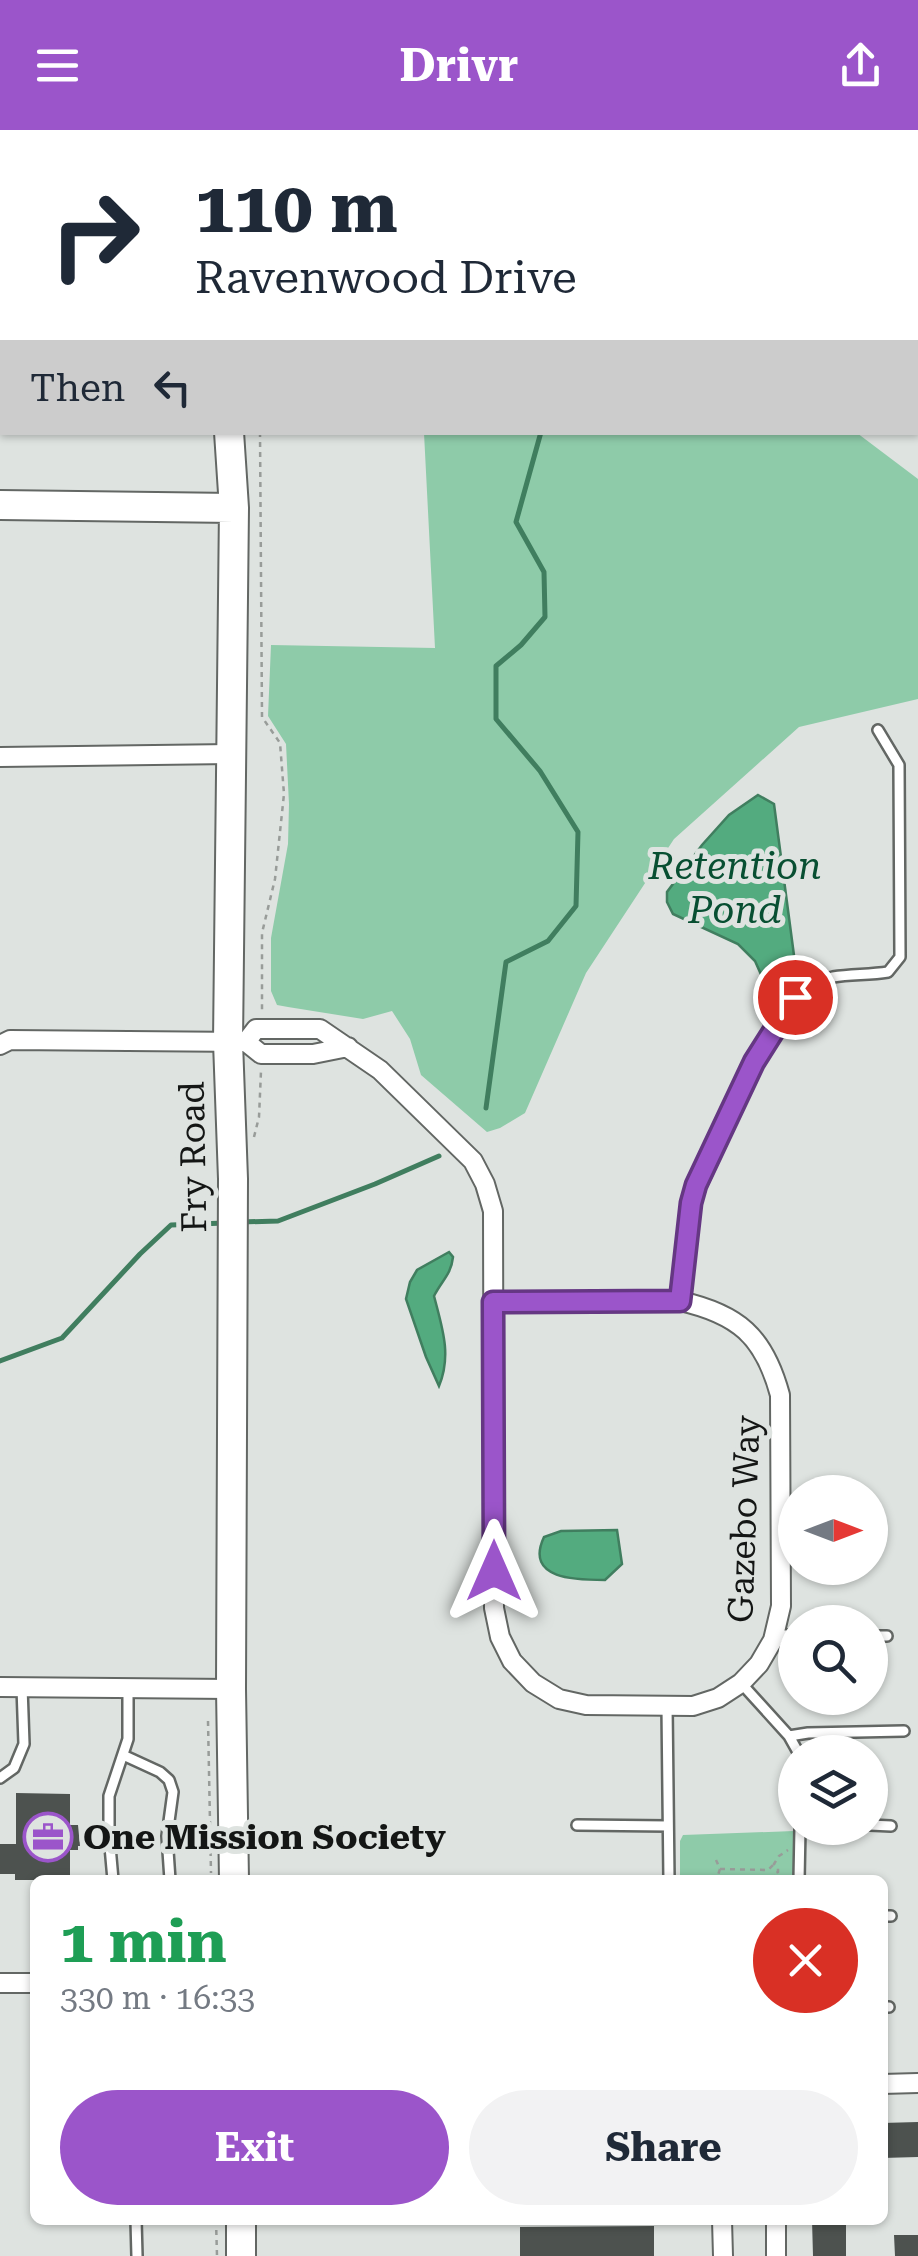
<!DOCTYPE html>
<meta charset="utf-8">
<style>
body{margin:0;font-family:"Roboto Serif",serif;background:#f2f2f3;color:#1f2937;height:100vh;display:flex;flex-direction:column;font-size:38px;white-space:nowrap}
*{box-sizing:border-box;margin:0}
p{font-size:32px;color:#747a83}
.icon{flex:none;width:55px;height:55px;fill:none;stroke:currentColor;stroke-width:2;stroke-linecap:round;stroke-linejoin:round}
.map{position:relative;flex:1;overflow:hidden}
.details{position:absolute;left:30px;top:1745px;width:858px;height:350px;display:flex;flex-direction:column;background:#fff;border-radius:15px;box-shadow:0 2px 8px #0004}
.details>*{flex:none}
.top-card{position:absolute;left:0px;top:0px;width:920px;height:305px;box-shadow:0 2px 8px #0004;background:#fff;color:#1f2937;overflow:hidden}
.needle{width:65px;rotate:90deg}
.tools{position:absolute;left:778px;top:1345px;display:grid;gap:20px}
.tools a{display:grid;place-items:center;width:110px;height:110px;border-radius:50%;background:#fff;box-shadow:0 2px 8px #0004;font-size:50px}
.pin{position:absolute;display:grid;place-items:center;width:85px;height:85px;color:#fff;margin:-42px;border:5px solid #fff;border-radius:50%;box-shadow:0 2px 10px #0007}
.me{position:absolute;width:110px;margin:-55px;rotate:0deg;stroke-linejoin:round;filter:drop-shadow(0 0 8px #0008)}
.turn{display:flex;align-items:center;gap:35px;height:210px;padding:0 30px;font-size:45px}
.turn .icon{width:130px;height:130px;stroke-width:2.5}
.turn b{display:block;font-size:70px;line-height:85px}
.then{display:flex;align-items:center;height:95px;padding:0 30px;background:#0003;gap:20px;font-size:38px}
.round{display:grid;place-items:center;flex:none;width:105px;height:105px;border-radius:52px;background:#f2f2f3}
.overview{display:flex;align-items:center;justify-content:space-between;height:170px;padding:0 30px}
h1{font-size:60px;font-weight:700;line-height:75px;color:#1e9e55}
.cta{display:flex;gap:20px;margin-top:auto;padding:20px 30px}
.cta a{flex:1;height:115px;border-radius:60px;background:#9b55ca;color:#fff;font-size:40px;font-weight:700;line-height:115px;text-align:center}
.cta a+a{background:#f2f2f3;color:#1f2937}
header{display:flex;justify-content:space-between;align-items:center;height:130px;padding:0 30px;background:#9b55ca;color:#fff;font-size:45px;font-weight:700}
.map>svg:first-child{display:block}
.green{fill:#8ecba9}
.water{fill:#53ab7f;stroke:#407e5f;stroke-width:2.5}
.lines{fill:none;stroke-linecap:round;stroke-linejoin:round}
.stream{stroke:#407e5f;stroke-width:5}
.building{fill:#4d524f}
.lane-casing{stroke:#636764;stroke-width:14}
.street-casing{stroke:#636764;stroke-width:22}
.secondary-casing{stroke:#636764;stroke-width:32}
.path{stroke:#989c99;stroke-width:2.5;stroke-dasharray:5 5;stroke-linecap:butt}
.lane{stroke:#fff;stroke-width:9}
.street{stroke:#fff;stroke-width:18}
.secondary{stroke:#fff;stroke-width:28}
.route-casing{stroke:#653783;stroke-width:25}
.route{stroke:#9b55ca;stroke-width:18}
.labels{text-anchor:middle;stroke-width:10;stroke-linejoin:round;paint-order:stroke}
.street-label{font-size:35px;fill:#141615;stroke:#dee3e0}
.poi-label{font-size:35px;font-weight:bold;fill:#141615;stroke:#dee3e0;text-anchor:start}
.water-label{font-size:38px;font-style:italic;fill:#084f32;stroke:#dee3e0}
</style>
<header><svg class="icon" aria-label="menu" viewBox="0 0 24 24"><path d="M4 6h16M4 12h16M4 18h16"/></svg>Drivr<svg class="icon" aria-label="share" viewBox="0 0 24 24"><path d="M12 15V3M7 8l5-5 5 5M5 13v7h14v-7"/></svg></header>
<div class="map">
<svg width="918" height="2126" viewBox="0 0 918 2126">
<rect width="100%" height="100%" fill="#dee3e0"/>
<path class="green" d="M 683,0 L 918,0 L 918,178 L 918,2 L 686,2 Z
M 424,303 L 857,303 L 918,349 L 918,569 L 799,597 L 674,709 L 586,843 L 525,983 L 500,998 L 487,1002 L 421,945 L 410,909 L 392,881 L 363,889 L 288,877 L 277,875 L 271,861 L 271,808 L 288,714 L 289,674 L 286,614 L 268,586 L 271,515 L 435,518 Z
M 794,1701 L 794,1750 L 680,1750 L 680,1711 L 683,1705 Z"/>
<path class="water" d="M 758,665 L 774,674 L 795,833 L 779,858 L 768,860 L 755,831 L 738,814 L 673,784 L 667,772 L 667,762 L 702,715 L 729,685 Z
M 449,1122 L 453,1127 C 451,1145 442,1150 434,1166 C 442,1197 452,1225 439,1256 L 426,1227 L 406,1169 L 410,1152 L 417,1140 Z
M 617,1400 L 622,1434 L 605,1450 C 577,1450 524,1450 544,1407 L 561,1401 Z"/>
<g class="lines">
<path class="stream" d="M 675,2 L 676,0
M 486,978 L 506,832 L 548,811 L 576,776 L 578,702 L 540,641 L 496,589 L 496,536 L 521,515 L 545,487 L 544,442 L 516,392 L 541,302
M 241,1092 L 278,1091 L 375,1054 L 439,1026
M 0,1231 L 62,1208 L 140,1124 L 171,1095 L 225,1093"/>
</g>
<path class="building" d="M 16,1663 L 70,1664 L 70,1695 L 78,1695 L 80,1716 L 78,1716 L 78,1720 L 70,1720 L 70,1750 L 15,1750 L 15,1744 L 0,1744 L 0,1714 L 16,1714 Z
M 918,1992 L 918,2027 L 882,2028 L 882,1993 Z
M 812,2090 L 846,2090 L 846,2126 L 813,2126 Z
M 654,2096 L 654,2126 L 520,2126 L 520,2097 Z
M 894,2105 L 918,2105 L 918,2126 L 895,2126 Z"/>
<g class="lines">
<g class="lane-casing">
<path id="lane" d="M 754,932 C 775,900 792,856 833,847 C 851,844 869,845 888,842 L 900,827 L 899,635 L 878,600
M 774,1505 L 795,1505
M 870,1506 L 887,1506
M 741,1553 L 789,1606 L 798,1622
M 667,1576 L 669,1750
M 789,1606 L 808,1603 L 904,1601
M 123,1625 L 160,1642 L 169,1650 L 173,1662 L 167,1706 L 170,1750
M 0,1648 L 14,1638 L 24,1614 L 22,1557
M 577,1695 L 668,1696
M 870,1695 L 891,1696
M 113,1750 L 109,1705 L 109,1666 L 128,1609 L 128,1558
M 799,1750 L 800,1698
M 882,1786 L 891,1786
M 882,1877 L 889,1877
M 136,2090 L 137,2126"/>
</g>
<g class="street-casing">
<path id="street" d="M 0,627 L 231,624
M 246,912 L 256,899 L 320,899 L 380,940 L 473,1031 L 485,1054 L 493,1081 L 494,1478 L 500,1507 L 512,1531 L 533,1553 L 559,1569 L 586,1575 L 693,1576 L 718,1568 L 741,1553 L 759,1534 L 773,1510 L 781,1476 L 780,1265 C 764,1206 738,1184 680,1171 L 493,1172
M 0,915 L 10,910 L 246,912 L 261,924 L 313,924 L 348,917
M 680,1171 L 691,1073 L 697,1055 L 754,932
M 0,1557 L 231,1559
M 0,1853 L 35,1853
M 882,1954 L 918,1953
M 722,2090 L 723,2126
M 776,2090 L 776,2126"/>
</g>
<g class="secondary-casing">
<path id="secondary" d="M 209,0 L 209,2
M 229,302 L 234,378 L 228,912 L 233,1049 L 231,1559 L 234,1750
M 0,375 L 234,378
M 241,2090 L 241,2126"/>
</g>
<path class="path" d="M 580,0 L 580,2
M 260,302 L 262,587 L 280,613 L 284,664 L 275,749 L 262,803 L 262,883
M 254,1007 L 259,987 L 261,941
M 208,1591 L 211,1743
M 720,1739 L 768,1740 L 774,1734
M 711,1750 L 718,1745 L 720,1739 L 716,1730
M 775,1750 L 773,1744 L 778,1742 L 778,1738 L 774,1734 L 779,1726 L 788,1720
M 216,2090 L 217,2126"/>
<use href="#lane" class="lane"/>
<use href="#street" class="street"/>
<use href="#secondary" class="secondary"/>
</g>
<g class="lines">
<g class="route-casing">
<path id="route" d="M 494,1441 L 493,1172 L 680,1171 L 691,1073 L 696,1055 L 754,932 L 795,867"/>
</g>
<use href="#route" class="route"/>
</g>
<defs>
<g id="office-ring" transform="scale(2.5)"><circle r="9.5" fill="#dee3e0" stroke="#9b55ca" stroke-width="1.5"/><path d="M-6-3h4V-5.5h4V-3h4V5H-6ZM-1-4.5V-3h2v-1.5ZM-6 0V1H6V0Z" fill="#9b55ca"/></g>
</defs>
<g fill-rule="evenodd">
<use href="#office-ring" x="48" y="1707"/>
</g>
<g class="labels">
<g class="street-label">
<text transform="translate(193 1027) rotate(-91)" y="12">Fry Road</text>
<text transform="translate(744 1389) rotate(-88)" y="12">Gazebo Way</text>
</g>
<g class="poi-label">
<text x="83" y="1719">One Mission Society</text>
</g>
<g class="water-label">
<text x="735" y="749">Retention<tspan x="735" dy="44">Pond</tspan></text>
</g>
</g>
</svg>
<div class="tools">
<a><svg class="needle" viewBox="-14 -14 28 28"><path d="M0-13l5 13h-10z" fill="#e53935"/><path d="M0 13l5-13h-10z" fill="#747a83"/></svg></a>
<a><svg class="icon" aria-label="search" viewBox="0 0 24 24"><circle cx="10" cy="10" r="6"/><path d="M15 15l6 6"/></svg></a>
<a><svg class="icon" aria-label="layers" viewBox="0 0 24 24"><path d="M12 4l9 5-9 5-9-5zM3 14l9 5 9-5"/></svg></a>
</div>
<div class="pin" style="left:795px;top:867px;background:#d93025"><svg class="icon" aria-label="arrive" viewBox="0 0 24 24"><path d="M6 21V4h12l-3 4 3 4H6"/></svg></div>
<svg class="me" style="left:494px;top:1441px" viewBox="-20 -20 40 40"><path d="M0-17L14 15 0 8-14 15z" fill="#9b55ca" stroke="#fff" stroke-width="4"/></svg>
<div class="top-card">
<div class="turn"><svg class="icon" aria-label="right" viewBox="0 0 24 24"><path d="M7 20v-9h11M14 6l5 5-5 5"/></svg><div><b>110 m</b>Ravenwood Drive</div></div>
<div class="then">Then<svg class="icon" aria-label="left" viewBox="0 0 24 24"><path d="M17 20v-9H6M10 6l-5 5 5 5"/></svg></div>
</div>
<section class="details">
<div class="overview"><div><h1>1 min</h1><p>330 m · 16:33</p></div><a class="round" style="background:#d93025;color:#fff"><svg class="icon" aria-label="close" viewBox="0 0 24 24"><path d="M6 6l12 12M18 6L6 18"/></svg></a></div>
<div class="cta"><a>Exit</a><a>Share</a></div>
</section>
</div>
